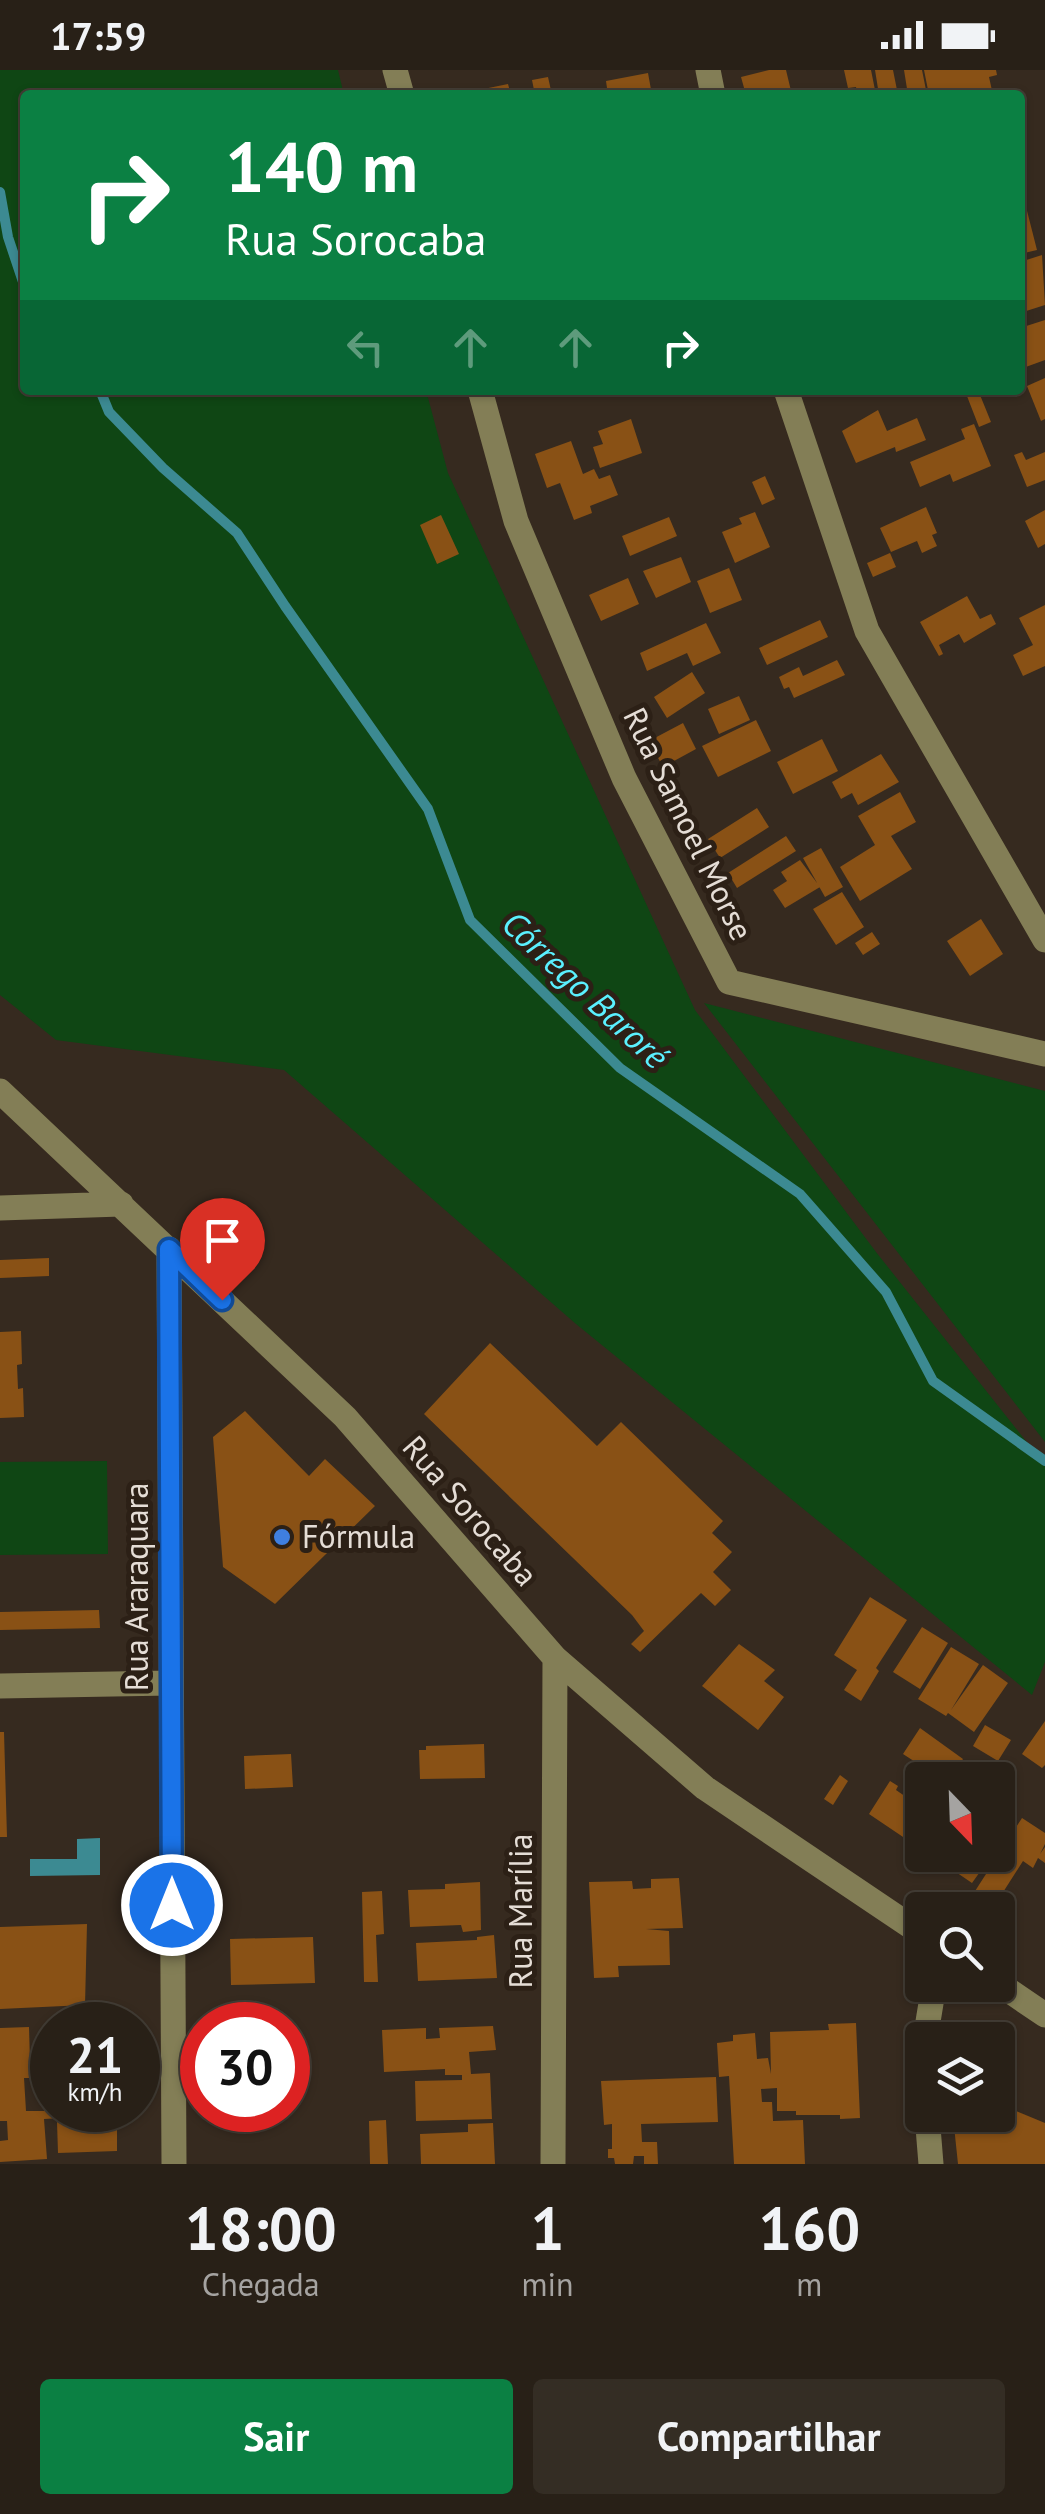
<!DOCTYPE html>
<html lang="pt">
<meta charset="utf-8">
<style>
body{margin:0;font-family:"PT Sans",sans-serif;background:#342d24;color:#f1f3f6;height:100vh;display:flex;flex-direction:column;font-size:38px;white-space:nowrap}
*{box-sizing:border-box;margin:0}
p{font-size:32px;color:#a5a3a1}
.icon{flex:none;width:55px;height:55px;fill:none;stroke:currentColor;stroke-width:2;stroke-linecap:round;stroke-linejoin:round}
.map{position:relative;height:2094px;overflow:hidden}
.sheet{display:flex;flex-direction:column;background:#282017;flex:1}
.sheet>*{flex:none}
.guide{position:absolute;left:20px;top:20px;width:1005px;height:305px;border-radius:10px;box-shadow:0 2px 8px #0004,0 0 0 2px #443e36;background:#0b8043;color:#fff;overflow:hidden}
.needle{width:65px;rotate:157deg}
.fabs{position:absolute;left:905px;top:1692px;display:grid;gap:20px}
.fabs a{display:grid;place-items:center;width:110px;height:110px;border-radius:10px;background:#282017;box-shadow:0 2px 8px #0004,0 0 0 2px #443e36;font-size:50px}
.speed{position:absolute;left:30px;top:1932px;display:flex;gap:20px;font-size:50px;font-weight:700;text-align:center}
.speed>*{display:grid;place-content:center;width:130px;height:130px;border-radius:50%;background:#282017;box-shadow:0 2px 8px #0004,0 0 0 2px #443e36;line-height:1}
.speed small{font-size:25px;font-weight:400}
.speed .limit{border:15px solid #d22;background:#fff;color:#111}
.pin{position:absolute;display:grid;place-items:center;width:85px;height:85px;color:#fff;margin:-102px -42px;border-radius:50% 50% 50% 0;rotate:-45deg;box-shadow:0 0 10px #0007}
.pin .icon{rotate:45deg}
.me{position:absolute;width:110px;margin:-55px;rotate:0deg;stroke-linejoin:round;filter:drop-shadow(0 0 8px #0008)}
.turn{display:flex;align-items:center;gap:35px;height:210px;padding:0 40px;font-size:45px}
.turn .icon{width:130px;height:130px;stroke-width:2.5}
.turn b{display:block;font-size:70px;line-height:85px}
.lanes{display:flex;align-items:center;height:95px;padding:0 40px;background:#0003;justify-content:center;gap:50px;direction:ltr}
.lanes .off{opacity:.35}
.eta{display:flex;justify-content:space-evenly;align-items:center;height:170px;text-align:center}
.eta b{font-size:60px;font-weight:800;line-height:70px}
.button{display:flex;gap:20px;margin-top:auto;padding:20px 40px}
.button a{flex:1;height:115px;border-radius:10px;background:#0b8043;color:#fff;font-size:40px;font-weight:800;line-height:115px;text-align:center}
.button a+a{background:#342d24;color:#f1f3f6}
.status{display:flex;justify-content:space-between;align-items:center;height:70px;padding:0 50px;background:#282017;direction:ltr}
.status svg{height:28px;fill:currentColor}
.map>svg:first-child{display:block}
.green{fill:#0f4614}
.water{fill:#3c8a92}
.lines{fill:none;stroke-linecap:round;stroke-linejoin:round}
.stream{stroke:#3c8a92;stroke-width:10}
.building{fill:#895115}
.minor{stroke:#837e56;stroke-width:25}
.route-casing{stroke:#114b97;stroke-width:25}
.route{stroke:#1a73e8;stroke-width:18}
.shop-dot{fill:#3f7fe0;stroke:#2c2016;stroke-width:4}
.labels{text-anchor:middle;stroke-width:10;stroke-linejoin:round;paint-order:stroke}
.street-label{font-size:32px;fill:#e5ddd6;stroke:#2c2016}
.poi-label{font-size:32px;fill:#e5ddd6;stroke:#2c2016;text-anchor:start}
.water-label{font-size:35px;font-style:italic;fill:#5af0fe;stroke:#2c2016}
</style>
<div class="status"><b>17:59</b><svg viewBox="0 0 49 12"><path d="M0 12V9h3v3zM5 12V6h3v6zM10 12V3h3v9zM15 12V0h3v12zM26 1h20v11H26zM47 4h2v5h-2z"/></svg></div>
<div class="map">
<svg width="1045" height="2094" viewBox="0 0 1045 2094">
<rect width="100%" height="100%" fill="#362a1f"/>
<path class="green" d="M 0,0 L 338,0 L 344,25 L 25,25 L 25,320 L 426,320 L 448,403 L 695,940 L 876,1182 L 1045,1395 L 1045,1592 L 1032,1625 L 576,1254 L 284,1000 L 56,970 L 0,925 Z
M 704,933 L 1045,1021 L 1045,1372 Z
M 107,1391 L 108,1484 L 0,1485 L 0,1392 Z"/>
<path class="water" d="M 100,1768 L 100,1805 L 30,1806 L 30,1789 L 77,1789 L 77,1769 Z"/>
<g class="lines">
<path class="stream" d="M 0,122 L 8,167 L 25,218
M 100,320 L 109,342 L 163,398 L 237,463 L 285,536 L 428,739 L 470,850 L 620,998 L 800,1124 L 886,1222 L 933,1311 L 1045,1391"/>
</g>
<path class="building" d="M 769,0 L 786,0 L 792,25 L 746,25 L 741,7 Z
M 844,0 L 871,0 L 876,25 L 857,25 L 856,17 L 848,18 Z
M 875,0 L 893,0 L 898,25 L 879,25 Z
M 904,0 L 922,0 L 927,25 L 908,25 Z
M 924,0 L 996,0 L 997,5 L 989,7 L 993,25 L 929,25 Z
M 648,3 L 652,25 L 608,25 L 606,11 Z
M 548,7 L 552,25 L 535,25 L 532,10 Z
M 508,14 L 511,25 L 465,25 L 464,23 Z
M 1025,133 L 1037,180 L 1020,184 L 1020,134 Z
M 1042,185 L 1045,235 L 1020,243 L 1020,192 Z
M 1045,250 L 1045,290 L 1023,298 L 1020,258 Z
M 1045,308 L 1045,349 L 1041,351 L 1027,316 Z
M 978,320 L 991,352 L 979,357 L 965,321 Z
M 878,340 L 887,361 L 917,348 L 926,370 L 896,382 L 895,377 L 856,393 L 842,361 Z
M 631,349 L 642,383 L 600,398 L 593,377 L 603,374 L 598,361 Z
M 974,354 L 991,396 L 953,412 L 950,404 L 920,417 L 910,392 L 965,369 L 961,359 Z
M 571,371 L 583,404 L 594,399 L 599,409 L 610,405 L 618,425 L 590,436 L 592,443 L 574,450 L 560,413 L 547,418 L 535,384 Z
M 1022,382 L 1026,390 L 1045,382 L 1045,410 L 1027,417 L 1014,385 Z
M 765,406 L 775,429 L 762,435 L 752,412 Z
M 926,437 L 937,463 L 932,465 L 937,476 L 922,483 L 917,471 L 891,482 L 880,458 Z
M 1045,440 L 1045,474 L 1038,478 L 1025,451 Z
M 755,442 L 770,477 L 735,493 L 722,462 L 742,454 L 739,448 Z
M 441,445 L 459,484 L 437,494 L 420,455 Z
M 669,447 L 677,466 L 630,486 L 622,466 Z
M 890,483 L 896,497 L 873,507 L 867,493 Z
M 681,487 L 691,512 L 656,528 L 643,501 Z
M 729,498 L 742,530 L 710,543 L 697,511 Z
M 628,508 L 639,534 L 601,551 L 589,525 Z
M 967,526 L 980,549 L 991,544 L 996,554 L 964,573 L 959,564 L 939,575 L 943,584 L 939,586 L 920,552 Z
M 1045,535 L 1045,596 L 1023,606 L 1013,585 L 1033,575 L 1019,548 Z
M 820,550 L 828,567 L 767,595 L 759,578 Z
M 706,553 L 721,583 L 693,596 L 687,583 L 647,601 L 640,583 Z
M 837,590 L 845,605 L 794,628 L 789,617 L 784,619 L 779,607 L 799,597 L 803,606 Z
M 692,602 L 705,623 L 667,648 L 654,627 Z
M 739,626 L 750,650 L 719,664 L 708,639 Z
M 756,650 L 771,681 L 718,707 L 702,676 Z
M 683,653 L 696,679 L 663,697 L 649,671 Z
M 822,669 L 838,701 L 793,724 L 777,692 Z
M 881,684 L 899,712 L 858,735 L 852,723 L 841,729 L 832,712 Z
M 900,722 L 916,752 L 891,766 L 912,799 L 860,831 L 840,797 L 875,775 L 858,746 Z
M 757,738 L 769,757 L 720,788 L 708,769 Z
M 786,766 L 796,781 L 737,818 L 728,803 Z
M 821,778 L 843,817 L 825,827 L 803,788 Z
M 800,790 L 820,817 L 785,838 L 773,820 L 787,811 L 781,802 Z
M 842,822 L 864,857 L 836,875 L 813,839 Z
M 981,849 L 1003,884 L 970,906 L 947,871 Z
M 872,862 L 880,874 L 863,885 L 855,873 Z
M 49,1188 L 49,1206 L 0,1208 L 0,1190 Z
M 21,1261 L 22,1294 L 17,1295 L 18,1319 L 23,1318 L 24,1347 L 0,1348 L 0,1262 Z
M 490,1273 L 597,1376 L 621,1352 L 723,1451 L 712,1463 L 732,1482 L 713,1502 L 731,1520 L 715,1536 L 701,1523 L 640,1582 L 631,1574 L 644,1561 L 632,1545 L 424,1344 Z
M 245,1341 L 309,1406 L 325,1389 L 375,1436 L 275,1534 L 223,1497 L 213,1367 Z
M 870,1527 L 907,1550 L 876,1598 L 879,1601 L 861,1631 L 844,1620 L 857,1600 L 834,1585 Z
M 99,1540 L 100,1558 L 0,1560 L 0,1542 Z
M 922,1557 L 948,1573 L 920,1619 L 893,1602 Z
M 739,1574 L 775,1600 L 764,1611 L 784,1627 L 758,1660 L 702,1616 Z
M 951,1577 L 979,1594 L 951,1640 L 983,1595 L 1008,1613 L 974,1662 L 948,1643 L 946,1646 L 918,1629 Z
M 1045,1651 L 1045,1695 L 1042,1698 L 1022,1684 Z
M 985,1655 L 1011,1670 L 998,1691 L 973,1676 Z
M 920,1658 L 963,1689 L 949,1710 L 943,1710 L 903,1684 Z
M 0,1662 L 4,1662 L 7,1767 L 0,1767 Z
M 484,1674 L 485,1708 L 420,1709 L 419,1680 L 426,1680 L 426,1676 Z
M 291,1684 L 293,1717 L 245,1719 L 244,1686 Z
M 840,1705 L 848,1711 L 833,1735 L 824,1729 Z
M 890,1711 L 898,1716 L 896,1720 L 922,1738 L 922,1751 L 909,1771 L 869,1744 Z
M 1022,1748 L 1045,1763 L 1045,1774 L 1040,1784 L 1045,1777 L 1045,1793 L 1038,1788 L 1033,1798 L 1023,1791 L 1000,1827 L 991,1820 L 979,1839 L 968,1832 Z
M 955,1785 L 992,1785 L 972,1813 L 947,1796 Z
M 679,1808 L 683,1858 L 646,1859 L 669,1861 L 670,1895 L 618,1896 L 619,1907 L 594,1908 L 589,1812 L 632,1811 L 633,1819 L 651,1818 L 651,1809 Z
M 480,1812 L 481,1860 L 463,1862 L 461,1855 L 410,1857 L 408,1820 L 445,1819 L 445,1814 Z
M 382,1821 L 384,1864 L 376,1865 L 378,1912 L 364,1912 L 362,1822 Z
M 87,1854 L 85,1935 L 0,1939 L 0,1857 Z
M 494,1865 L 497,1908 L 418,1911 L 416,1873 L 477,1870 L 477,1867 Z
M 313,1867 L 315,1913 L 231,1915 L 230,1869 Z
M 856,1953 L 860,2048 L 840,2049 L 840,2045 L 796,2045 L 796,2041 L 777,2041 L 777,2018 L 761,2019 L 762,2032 L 772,2032 L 773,2051 L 803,2050 L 805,2094 L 734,2094 L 729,2006 L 719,2007 L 717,1973 L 733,1971 L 733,1965 L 755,1963 L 757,1989 L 768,1988 L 771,2004 L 770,1962 L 829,1960 L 828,1954 Z
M 493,1956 L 496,1980 L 469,1982 L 471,2004 L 490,2003 L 492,2049 L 416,2051 L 415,2011 L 462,2010 L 462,2005 L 445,2005 L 445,1999 L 384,2002 L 382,1960 L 426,1958 L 426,1969 L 440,1968 L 439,1958 Z
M 29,1957 L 30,1991 L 36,1991 L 36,2008 L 24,2008 L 26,2041 L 44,2041 L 43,2007 L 52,2007 L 52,2040 L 116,2040 L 116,2045 L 44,2049 L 47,2089 L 0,2092 L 0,2071 L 8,2070 L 7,2051 L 0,2051 L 0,1958 Z
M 716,2007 L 718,2052 L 641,2054 L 642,2072 L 657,2072 L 658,2094 L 644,2094 L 644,2086 L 634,2086 L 633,2094 L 615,2094 L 614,2088 L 608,2088 L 608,2079 L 612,2079 L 612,2054 L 604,2055 L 601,2011 Z
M 998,2017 L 1013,2022 L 1006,2037 L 1045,2053 L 1045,2094 L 958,2094 L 954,2056 L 978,2054 L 978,2045 L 998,2045 Z
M 386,2050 L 388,2094 L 370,2094 L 369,2051 Z
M 117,2051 L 117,2081 L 58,2083 L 57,2052 Z
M 493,2053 L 495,2094 L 421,2094 L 420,2064 L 468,2062 L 468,2054 Z"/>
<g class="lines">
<path class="minor" d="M 395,0 L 402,25
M 708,0 L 713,25
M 480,320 L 516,451 L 624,708 L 729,912 L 1045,984
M 786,320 L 867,561 L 1045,870
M 0,1021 L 345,1347 L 555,1588 L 705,1718 L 922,1864
M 0,1138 L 121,1134
M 169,1179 L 174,2094
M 0,1616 L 170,1613
M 998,1913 L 1045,1945
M 925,1970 L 934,1915
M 927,2045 L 931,2094
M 553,2094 L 555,1588"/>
</g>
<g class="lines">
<g class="route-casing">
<path id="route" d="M 172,1835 L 169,1179 L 222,1230"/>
</g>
<use href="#route" class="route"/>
</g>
<circle class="shop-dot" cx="282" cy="1467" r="10"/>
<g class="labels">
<g class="street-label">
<text transform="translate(688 754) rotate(64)" y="11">Rua Samoel Morse</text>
<text transform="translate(470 1441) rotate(49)" y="11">Rua Sorocaba</text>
<text transform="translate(137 1517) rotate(-90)" y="11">Rua Araraquara</text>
<text transform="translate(521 1841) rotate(-90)" y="11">Rua Marília</text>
</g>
<g class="poi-label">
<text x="302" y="1478">Fórmula</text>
</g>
<g class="water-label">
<text transform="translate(585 920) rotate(43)" y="12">Córrego Baroré</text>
</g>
</g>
</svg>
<div class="fabs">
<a><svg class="needle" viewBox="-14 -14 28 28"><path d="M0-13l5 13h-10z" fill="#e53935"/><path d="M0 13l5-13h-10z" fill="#a5a3a1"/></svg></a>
<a><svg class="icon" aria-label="search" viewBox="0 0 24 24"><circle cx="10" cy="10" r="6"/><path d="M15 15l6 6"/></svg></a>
<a><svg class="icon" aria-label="layers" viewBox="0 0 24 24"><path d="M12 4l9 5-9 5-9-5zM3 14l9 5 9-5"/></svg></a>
</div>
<div class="speed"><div>21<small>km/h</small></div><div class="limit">30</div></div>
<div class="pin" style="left:222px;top:1230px;background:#d93025"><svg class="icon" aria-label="arrive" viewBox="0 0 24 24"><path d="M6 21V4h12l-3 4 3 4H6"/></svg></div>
<svg class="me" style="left:172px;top:1835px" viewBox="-20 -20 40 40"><circle r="17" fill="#1a73e8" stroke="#fff" stroke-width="3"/><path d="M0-11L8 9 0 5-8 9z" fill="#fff"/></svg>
<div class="guide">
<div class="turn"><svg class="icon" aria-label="right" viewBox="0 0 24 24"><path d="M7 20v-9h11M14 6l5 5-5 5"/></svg><div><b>140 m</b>Rua Sorocaba</div></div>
<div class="lanes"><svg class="icon off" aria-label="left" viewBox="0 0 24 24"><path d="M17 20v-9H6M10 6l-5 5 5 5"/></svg><svg class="icon off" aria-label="ahead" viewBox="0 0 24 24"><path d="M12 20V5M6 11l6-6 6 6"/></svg><svg class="icon off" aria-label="ahead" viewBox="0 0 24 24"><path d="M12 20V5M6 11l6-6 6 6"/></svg><svg class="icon" aria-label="right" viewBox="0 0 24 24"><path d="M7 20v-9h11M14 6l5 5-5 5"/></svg></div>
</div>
</div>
<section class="sheet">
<div class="eta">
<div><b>18:00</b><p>Chegada</p></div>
<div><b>1</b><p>min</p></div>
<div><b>160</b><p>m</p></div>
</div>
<div class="button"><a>Sair</a><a>Compartilhar</a></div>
</section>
